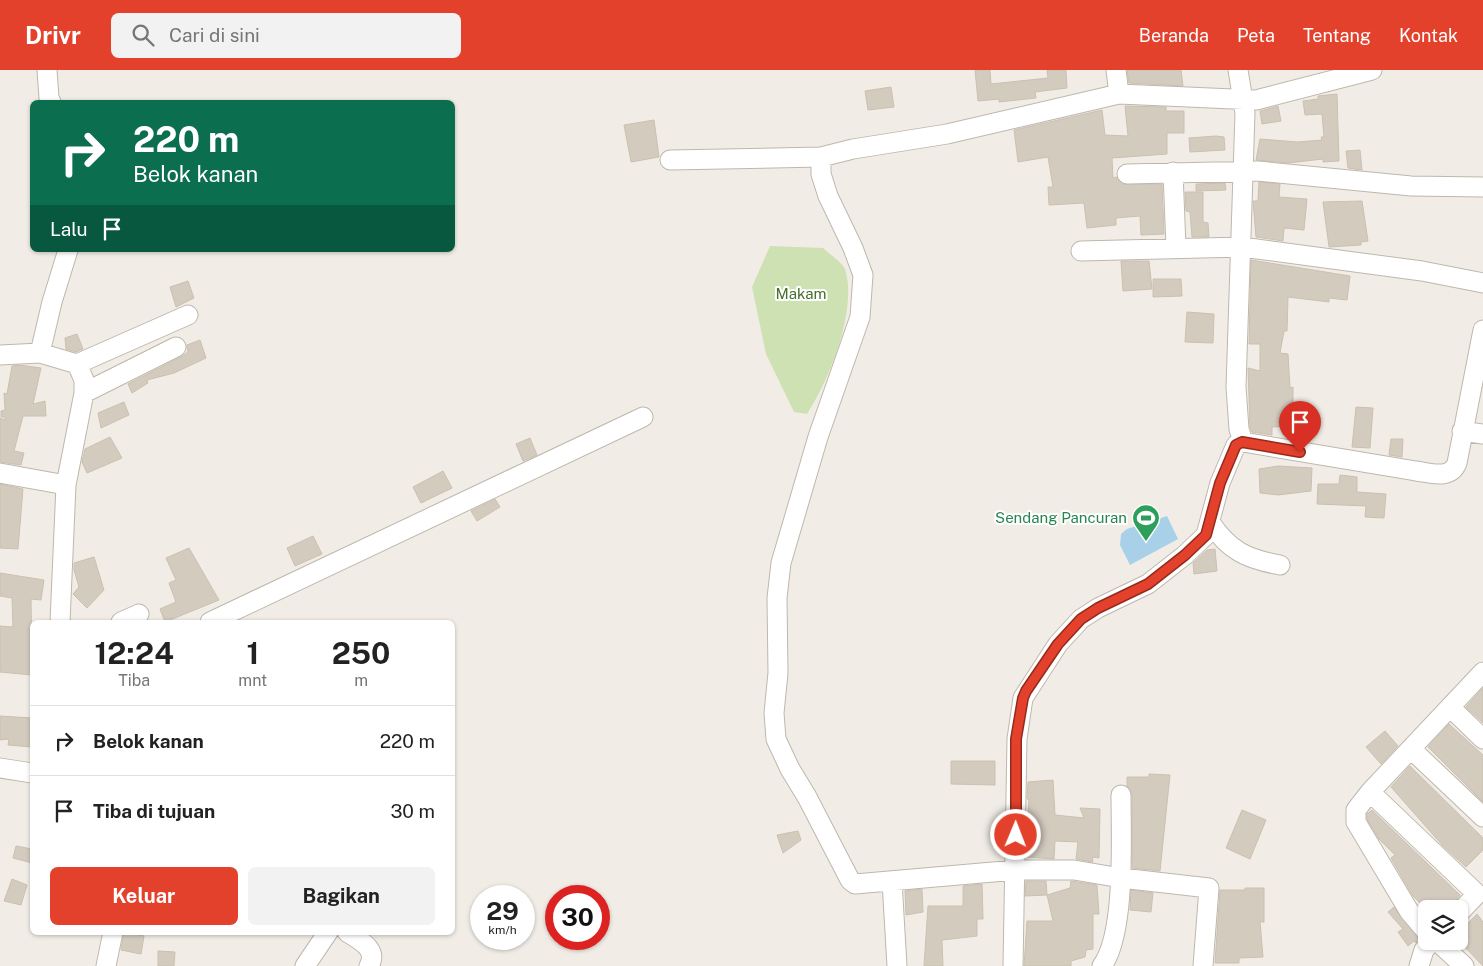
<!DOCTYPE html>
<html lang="id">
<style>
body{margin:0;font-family:"Public Sans",sans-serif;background:#f2f2f2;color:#222;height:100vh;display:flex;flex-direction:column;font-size:19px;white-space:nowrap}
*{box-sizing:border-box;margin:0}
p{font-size:16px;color:#767676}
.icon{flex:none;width:28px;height:28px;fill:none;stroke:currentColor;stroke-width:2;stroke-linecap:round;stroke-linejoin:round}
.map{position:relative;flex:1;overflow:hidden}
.panel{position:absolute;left:30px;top:550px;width:425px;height:315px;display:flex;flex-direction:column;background:#fff;border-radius:8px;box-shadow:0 1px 4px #0004}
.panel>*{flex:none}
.hud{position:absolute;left:30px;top:30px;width:425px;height:152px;border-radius:8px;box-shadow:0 1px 4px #0004;background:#0b6e4f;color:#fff;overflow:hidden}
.controls{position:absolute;left:1418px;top:830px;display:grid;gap:10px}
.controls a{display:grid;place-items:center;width:50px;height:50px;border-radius:8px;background:#fff;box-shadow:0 1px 4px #0004;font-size:25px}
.speed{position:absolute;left:470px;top:815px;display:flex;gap:10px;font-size:25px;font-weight:700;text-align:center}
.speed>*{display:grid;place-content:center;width:65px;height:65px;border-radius:50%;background:#fff;box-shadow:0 1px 4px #0004;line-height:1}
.speed small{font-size:12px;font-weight:400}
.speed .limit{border:8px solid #d22;background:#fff;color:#111}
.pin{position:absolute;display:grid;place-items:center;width:42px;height:42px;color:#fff;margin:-51px -21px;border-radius:50% 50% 50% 0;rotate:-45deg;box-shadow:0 0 5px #0007}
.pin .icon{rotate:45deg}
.me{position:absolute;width:55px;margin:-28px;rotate:1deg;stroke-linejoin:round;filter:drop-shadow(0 0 4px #0008)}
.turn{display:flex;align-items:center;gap:18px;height:105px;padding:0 20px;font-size:22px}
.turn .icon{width:65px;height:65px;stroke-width:2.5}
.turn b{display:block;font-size:35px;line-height:42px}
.then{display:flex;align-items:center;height:48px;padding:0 20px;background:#0003;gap:10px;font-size:19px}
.eta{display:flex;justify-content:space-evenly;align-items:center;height:85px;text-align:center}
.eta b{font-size:30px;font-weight:700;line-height:35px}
.button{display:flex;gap:10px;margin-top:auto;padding:10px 20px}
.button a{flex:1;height:58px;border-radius:8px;background:#e3412b;color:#fff;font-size:20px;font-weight:700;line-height:58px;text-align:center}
.button a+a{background:#f2f2f2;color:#222}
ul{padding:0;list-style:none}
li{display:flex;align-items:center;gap:15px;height:70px;padding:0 20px;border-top:1px solid #e0e0e0}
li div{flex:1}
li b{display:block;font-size:19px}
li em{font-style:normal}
header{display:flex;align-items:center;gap:30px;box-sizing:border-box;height:70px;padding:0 25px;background:#e3412b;color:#fff}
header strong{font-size:24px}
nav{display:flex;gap:28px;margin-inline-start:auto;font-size:18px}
.search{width:350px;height:45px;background:#f2f2f2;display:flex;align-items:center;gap:12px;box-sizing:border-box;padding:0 18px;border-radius:8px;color:#767676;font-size:19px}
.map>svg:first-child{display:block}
.green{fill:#cee1b2}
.water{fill:#a8d0e8}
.building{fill:#d4cbbf;stroke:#cbc0b0}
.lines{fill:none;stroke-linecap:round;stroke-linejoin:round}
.minor-casing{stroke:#beb7ac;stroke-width:21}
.minor{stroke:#fff;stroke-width:19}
.route-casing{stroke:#942a1c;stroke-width:12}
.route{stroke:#e3412b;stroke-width:9}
.labels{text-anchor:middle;stroke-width:4;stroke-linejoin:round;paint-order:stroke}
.park-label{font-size:15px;fill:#496e30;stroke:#fff}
.leisure-label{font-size:15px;fill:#27864d;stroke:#fff;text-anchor:end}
</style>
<header>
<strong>Drivr</strong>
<div class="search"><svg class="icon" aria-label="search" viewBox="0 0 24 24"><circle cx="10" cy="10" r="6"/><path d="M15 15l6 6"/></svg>Cari di sini</div>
<nav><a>Beranda</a><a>Peta</a><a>Tentang</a><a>Kontak</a></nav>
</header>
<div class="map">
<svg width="1483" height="896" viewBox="0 0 1483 896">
<rect width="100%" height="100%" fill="#f1ede6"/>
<path class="green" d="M 770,176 L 823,178 C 829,184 842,192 845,199 C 858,239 829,311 807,344 L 794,342 L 766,284 L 752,217 Z"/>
<path class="water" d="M 1167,446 L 1178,469 L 1130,495 L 1120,475 L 1121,464 L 1127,459 Z"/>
<path class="building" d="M 975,0 L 990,0 L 991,14 L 1048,8 L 1047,0 L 1066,0 L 1067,18 L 1035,22 L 1036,28 L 999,32 L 999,29 L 978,31 Z
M 1127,0 L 1181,0 L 1183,16 L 1129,13 Z
M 891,17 L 894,37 L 868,40 L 865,21 Z
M 1337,24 L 1339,91 L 1323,92 L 1323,89 L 1288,93 L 1256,90 L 1260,69 L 1298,72 L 1322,70 L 1321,67 L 1324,67 L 1322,44 L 1305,45 L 1303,31 L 1318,29 L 1318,26 Z
M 1125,36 L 1166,37 L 1166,41 L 1184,41 L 1184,63 L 1167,63 L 1167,84 L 1112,88 L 1113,108 L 1117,107 L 1122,114 L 1162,114 L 1164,164 L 1141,165 L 1140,146 L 1116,148 L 1116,155 L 1087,158 L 1084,133 L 1049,135 L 1048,117 L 1053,117 L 1048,87 L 1018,92 L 1014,60 L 1102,40 L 1105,65 L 1128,66 Z
M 1278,36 L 1281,51 L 1262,54 L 1260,41 Z
M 654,50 L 659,87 L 631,92 L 624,55 Z
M 1216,66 L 1224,67 L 1225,80 L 1190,82 L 1189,68 Z
M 1360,80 L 1362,100 L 1348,98 L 1346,81 Z
M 1259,112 L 1280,114 L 1279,127 L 1307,129 L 1304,160 L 1284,158 L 1283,171 L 1256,167 L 1253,131 L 1258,131 Z
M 1225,113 L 1226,120 L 1196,121 L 1196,114 Z
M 1185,122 L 1203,122 L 1203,152 L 1208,153 L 1209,167 L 1192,167 L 1190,142 L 1186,141 Z
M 1362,131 L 1368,171 L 1361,172 L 1361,175 L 1329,177 L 1323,132 Z
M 1251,190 L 1350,206 L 1347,230 L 1329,228 L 1329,232 L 1288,227 L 1287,261 L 1284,261 L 1280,283 L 1288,284 L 1290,318 L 1293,317 L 1293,356 L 1272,357 L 1272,365 L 1252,362 L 1250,357 L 1248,298 L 1260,301 L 1260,274 L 1249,274 Z
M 1121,191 L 1149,191 L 1152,219 L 1123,221 Z
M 1153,209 L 1181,209 L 1182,226 L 1153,227 Z
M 188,211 L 194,228 L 176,237 L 170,217 Z
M 1187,242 L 1214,244 L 1213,273 L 1185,272 Z
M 77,264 L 83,279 L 76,282 L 66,279 L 65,268 Z
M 200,270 L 206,288 L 174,303 L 147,310 L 148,313 L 132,323 L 128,314 L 181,287 L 188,282 L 187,275 Z
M 19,295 L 41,298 L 33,334 L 45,331 L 46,346 L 23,346 L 14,381 L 24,383 L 21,395 L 0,392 L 0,348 L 5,350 L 5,347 L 1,347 L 1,341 L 5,340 L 4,323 L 7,324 L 12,296 Z
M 124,332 L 129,345 L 101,358 L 98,343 Z
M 1356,337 L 1373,338 L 1370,378 L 1352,377 Z
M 110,367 L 122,388 L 87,403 L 82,392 L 85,379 Z
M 530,368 L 537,385 L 523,391 L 516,374 Z
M 1391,369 L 1403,369 L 1402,387 L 1389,385 Z
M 1278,396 L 1312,398 L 1311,421 L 1278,425 L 1260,423 L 1259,399 Z
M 443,401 L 452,418 L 421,433 L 413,417 Z
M 1340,405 L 1357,407 L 1357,422 L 1386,424 L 1384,448 L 1365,447 L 1366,436 L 1317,434 L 1318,414 L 1339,414 Z
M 0,414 L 23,419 L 18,479 L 0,478 Z
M 495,429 L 500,437 L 477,451 L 471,441 Z
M 313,466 L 322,484 L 295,496 L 287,478 Z
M 189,478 L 219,530 L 165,552 L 160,539 L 176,532 L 169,513 L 176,510 L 166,488 Z
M 1215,479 L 1217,501 L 1194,504 L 1193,493 L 1207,480 Z
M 94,487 L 104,520 L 87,538 L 73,524 L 79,517 L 74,500 L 74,493 Z
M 0,503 L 44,510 L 41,530 L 31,529 L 32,605 L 0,602 L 0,556 L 13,557 L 12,528 L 0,526 Z
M 1483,618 L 1483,653 L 1466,637 Z
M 0,646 L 32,648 L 32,677 L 8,675 L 9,669 L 0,670 Z
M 1449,654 L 1483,685 L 1483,732 L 1428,677 Z
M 1385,661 L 1398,676 L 1381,694 L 1366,677 Z
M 951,691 L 995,691 L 995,715 L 951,714 Z
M 1410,696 L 1483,768 L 1483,780 L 1466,797 L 1443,776 L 1391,717 Z
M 1149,704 L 1170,705 L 1160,801 L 1132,798 L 1132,725 L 1127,716 L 1127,707 L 1149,707 Z
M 1053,710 L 1055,745 L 1084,748 L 1080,738 L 1100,739 L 1099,788 L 1092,787 L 1093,792 L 1076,789 L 1078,772 L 1055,771 L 1054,789 L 1026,787 L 1029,729 L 1027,729 L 1028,712 Z
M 1242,740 L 1266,750 L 1250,789 L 1226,778 Z
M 1372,740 L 1460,825 L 1449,839 L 1426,839 L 1413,826 L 1391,788 L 1395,785 L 1379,769 L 1367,749 L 1367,744 Z
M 798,761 L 801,770 L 783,783 L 777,765 Z
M 16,776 L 32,779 L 32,793 L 13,788 Z
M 12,809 L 27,815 L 21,835 L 4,831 Z
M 1026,811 L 1046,811 L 1047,825 L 1025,826 Z
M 1071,811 L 1097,815 L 1099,844 L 1093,844 L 1093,879 L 1086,880 L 1085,887 L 1071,891 L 1071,896 L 1024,896 L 1027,851 L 1053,851 L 1047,825 L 1070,818 Z
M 982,814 L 983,849 L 977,849 L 977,866 L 942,870 L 943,896 L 924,896 L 928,836 L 963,836 L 963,816 Z
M 1245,818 L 1264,818 L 1264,852 L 1260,852 L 1263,887 L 1239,888 L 1239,893 L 1215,893 L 1220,820 L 1245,820 Z
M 922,819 L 923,842 L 906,845 L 905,821 Z
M 1131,820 L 1153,823 L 1151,842 L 1130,840 Z
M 1394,837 L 1419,869 L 1416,873 L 1414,871 L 1408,876 L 1398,862 L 1403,859 L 1388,842 Z
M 1477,844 L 1483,852 L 1483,896 L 1459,871 L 1459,862 Z
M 124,862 L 144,866 L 141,884 L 121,880 Z
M 158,881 L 175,882 L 174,896 L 158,896 Z"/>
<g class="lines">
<g class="minor-casing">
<path id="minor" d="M 47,0 L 49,28 L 51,32
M 1116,0 L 1119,24
M 821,87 L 821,104 L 828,126 L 853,178 L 863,205 L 860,247 L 818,367 L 781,493 L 777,528 L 778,603 L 774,643 L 776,669 L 790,699 L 807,727 L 850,810 L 855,814 L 1016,800 L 1074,800 L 1121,808 L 1209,818 L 1203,896
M 670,90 L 821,87 L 853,79 L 947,64 L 1119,24 L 1256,30 L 1372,0
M 1173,102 L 1176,177
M 1127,104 L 1258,101 L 1411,116 L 1483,117
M 1081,181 L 1242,177 L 1422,201 L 1483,213
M 0,285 L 40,283 L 52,232 L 68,180
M 77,294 L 188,245
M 84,323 L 176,277
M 1462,361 L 1483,364
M 1243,372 L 1416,401 C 1431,403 1450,410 1457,393 L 1483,260
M 0,403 L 66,415 L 84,323 L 84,310 L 77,294 L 40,283
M 1210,452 C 1229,481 1247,489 1280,495
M 60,552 L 66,415
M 121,552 L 139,544
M 210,552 L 643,347
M 1451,638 L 1483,669
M 1411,679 L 1483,747
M 0,698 L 32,703
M 1370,722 L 1356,740 L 1356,752 L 1409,841 L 1426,861
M 892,811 L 897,896
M 1459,843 L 1477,824 L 1370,722 L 1483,602
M 347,862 C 359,870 379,879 369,896
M 1437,871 L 1464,896
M 106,896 L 113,862
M 305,896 L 328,862
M 1013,896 L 1017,669 L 1023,628 L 1058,574 L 1081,549 L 1098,538 L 1148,514 L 1185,485 L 1206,465 L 1220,413 L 1236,375 L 1243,372 L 1239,359 L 1236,317 L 1245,43 L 1238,0
M 1102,896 C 1126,863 1121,767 1121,725
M 1419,896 L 1424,880 L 1432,871"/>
</g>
<use href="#minor" class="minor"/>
</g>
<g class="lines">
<g class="route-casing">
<path id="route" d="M 1016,765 L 1016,669 L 1023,628 L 1026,621 L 1058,574 L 1081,549 L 1098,538 L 1148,514 L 1185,485 L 1206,465 L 1220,413 L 1236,375 L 1242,372 L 1300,382"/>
</g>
<use href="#route" class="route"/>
</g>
<defs>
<g id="stadium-pin" transform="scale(1.4375)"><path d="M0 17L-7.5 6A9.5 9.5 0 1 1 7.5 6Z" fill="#2e9e5b" stroke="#fff"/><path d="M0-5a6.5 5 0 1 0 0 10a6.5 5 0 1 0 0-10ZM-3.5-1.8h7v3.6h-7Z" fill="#fff"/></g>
</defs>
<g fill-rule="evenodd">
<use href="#stadium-pin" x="1146" y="448"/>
</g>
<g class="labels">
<g class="park-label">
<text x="801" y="229">Makam</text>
</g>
<g class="leisure-label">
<text x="1127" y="453">Sendang Pancuran</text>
</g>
</g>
</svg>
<div class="controls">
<a><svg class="icon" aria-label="layers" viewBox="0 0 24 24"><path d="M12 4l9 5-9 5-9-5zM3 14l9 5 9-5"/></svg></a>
</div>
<div class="speed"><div>29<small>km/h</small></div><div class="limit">30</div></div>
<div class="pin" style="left:1300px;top:382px;background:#d93025"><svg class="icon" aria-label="arrive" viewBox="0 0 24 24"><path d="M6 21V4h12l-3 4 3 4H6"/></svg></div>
<svg class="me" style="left:1016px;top:765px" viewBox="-20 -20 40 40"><circle r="17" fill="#e3412b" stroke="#fff" stroke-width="3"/><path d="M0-11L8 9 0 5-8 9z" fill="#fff"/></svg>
<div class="hud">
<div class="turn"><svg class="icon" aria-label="right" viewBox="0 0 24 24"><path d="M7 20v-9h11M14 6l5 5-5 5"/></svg><div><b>220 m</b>Belok kanan</div></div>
<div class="then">Lalu<svg class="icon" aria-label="arrive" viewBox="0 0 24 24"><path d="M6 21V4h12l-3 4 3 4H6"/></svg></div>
</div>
<section class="panel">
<div class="eta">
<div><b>12:24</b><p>Tiba</p></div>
<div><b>1</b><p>mnt</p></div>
<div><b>250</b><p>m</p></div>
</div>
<ul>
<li><svg class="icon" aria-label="right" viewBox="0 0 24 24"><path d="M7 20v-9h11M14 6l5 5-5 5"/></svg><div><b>Belok kanan</b></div><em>220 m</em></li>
<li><svg class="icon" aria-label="arrive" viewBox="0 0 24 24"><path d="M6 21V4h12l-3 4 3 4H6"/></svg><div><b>Tiba di tujuan</b></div><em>30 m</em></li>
</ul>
<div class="button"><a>Keluar</a><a>Bagikan</a></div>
</section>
</div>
